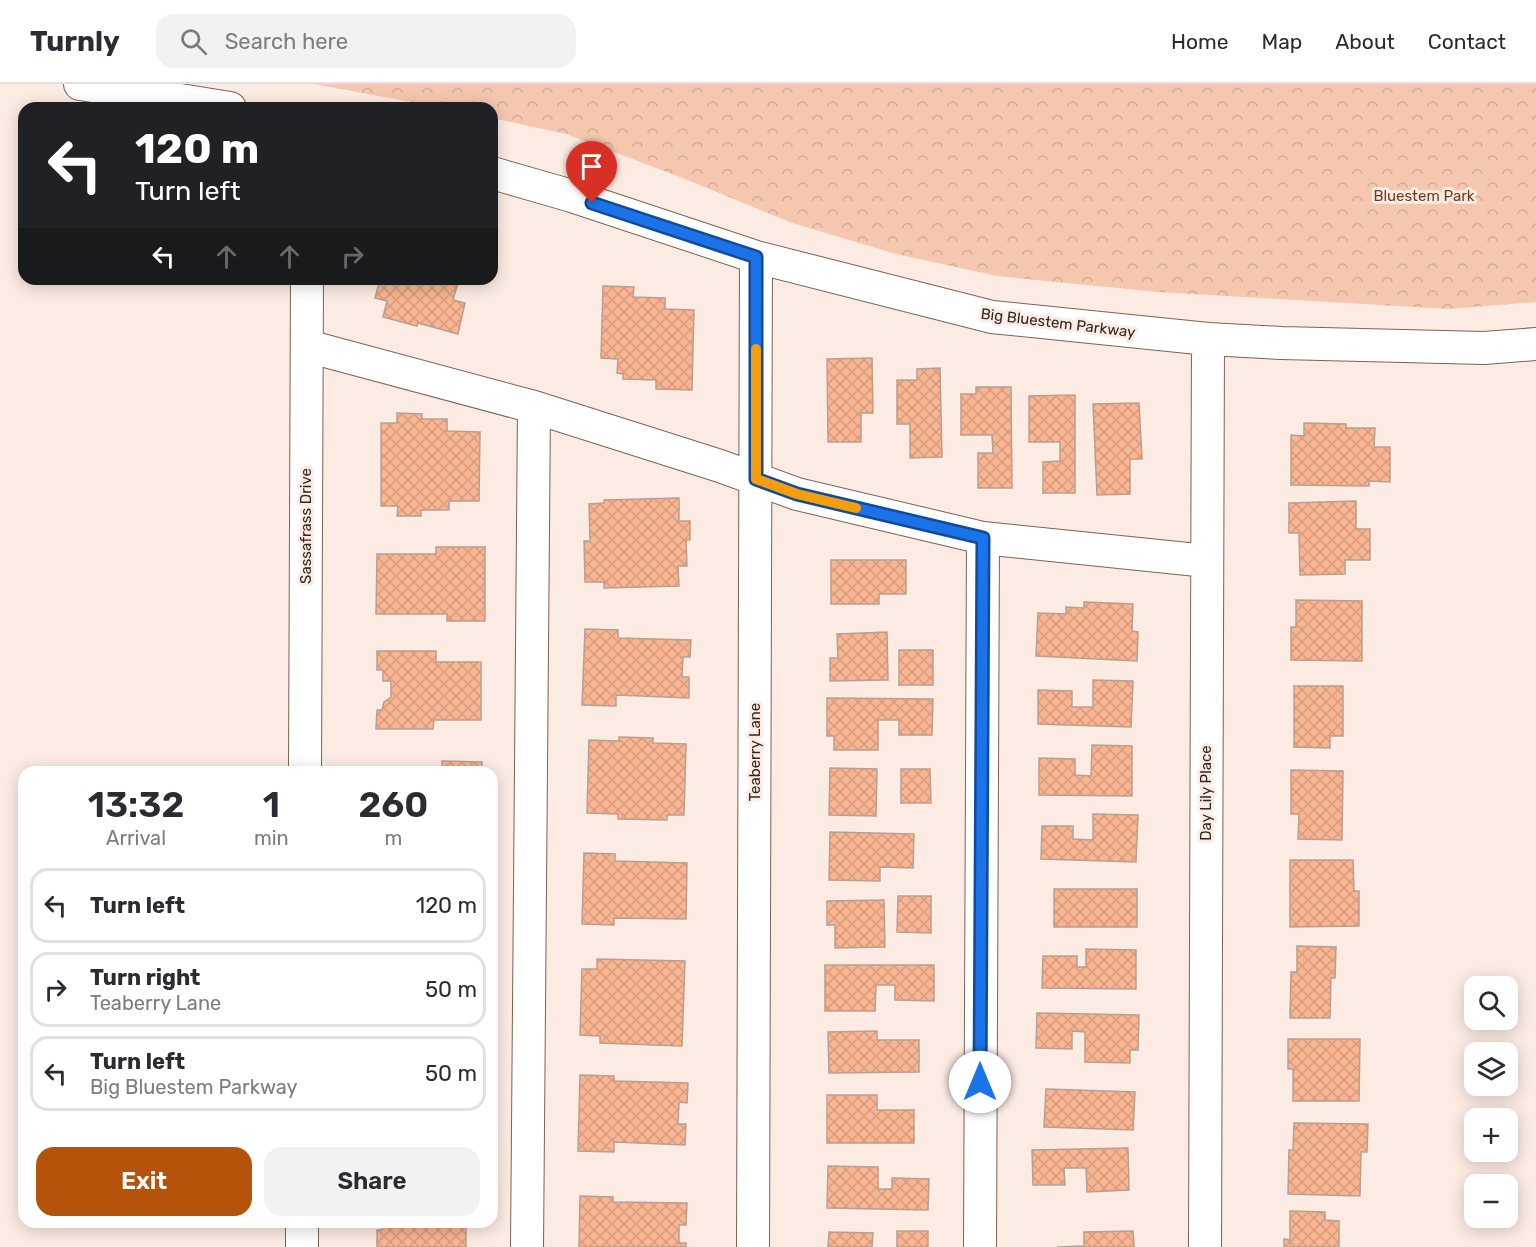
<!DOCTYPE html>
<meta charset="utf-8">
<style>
body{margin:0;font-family:Rubik,sans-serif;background:#f2f2f3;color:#2b2b33;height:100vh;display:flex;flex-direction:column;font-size:22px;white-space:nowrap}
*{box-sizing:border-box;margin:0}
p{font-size:20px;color:#7c7c81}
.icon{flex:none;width:33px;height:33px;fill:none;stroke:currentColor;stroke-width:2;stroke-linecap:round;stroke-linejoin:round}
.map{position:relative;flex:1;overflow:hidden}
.sheet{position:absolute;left:18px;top:682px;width:480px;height:462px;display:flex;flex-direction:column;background:#fff;border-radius:18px;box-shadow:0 3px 15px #0003}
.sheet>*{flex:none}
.hud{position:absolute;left:18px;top:18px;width:480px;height:183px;border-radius:18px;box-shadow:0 3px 15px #0003;background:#202124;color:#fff;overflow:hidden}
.tools{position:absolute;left:1464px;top:892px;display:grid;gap:12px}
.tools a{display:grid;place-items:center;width:54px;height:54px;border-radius:12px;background:#fff;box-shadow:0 3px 15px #0003;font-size:30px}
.pin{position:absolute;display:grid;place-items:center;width:51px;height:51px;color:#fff;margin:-62px -26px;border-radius:50% 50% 50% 0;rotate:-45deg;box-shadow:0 0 6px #0007}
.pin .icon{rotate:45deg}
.me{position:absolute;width:66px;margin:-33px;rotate:0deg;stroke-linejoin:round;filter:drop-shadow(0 0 4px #0008)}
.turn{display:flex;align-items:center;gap:21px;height:126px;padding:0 18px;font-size:27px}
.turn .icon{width:78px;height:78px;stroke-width:2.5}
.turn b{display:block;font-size:42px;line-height:51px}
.lanes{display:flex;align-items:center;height:57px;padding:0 18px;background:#0003;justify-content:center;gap:30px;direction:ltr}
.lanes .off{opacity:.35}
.eta{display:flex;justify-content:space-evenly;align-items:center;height:102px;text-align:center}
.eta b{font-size:36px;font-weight:600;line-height:42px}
.button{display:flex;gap:12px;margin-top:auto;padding:12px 18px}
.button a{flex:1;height:69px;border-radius:18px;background:#b45309;color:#fff;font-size:24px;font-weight:600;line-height:69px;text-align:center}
.button a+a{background:#f2f2f3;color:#2b2b33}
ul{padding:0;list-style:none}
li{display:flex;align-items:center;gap:18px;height:75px;margin:0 12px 9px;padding:0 6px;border:3px solid #e1e1e2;border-radius:18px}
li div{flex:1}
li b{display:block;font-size:22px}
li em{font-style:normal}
header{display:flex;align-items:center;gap:36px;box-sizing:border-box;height:84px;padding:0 30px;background:#fff;border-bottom:2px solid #e1e1e2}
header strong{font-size:28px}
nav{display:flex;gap:33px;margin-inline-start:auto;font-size:21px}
.search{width:420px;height:54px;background:#f2f2f3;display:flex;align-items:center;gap:15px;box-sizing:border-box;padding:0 21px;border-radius:18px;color:#7c7c81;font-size:22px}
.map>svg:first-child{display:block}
.park{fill:url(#park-crowns)}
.building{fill:url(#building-cross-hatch);stroke:#b89f92;stroke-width:1.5}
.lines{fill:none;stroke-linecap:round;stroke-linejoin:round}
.minor-casing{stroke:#7b6458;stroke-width:34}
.minor{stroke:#fff;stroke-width:32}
.route-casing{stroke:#114b97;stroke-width:15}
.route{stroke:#1a73e8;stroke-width:10}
.slow{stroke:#f59e0b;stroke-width:10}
.labels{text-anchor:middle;stroke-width:6;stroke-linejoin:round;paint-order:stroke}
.park-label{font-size:15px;fill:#723c1c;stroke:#fcebe3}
.street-label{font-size:15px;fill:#302621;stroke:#fcebe3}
</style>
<header>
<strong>Turnly</strong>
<div class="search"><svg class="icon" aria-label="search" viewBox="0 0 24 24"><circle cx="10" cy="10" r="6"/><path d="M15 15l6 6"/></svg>Search here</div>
<nav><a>Home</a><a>Map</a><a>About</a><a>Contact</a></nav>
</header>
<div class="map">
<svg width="1536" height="1163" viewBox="0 0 1536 1163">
<defs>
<pattern id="park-crowns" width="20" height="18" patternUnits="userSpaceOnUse" patternTransform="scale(1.5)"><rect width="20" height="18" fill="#f6c7af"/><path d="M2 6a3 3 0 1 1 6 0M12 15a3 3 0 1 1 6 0" fill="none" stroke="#d3ab96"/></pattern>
<pattern id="building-cross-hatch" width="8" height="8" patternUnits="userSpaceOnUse" patternTransform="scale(1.5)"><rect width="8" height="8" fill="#f9b591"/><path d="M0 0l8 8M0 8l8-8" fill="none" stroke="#d69c7d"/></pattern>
</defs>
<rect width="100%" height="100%" fill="#fcebe3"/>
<path class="park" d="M 314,0 L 1536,0 L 1536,218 L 1449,225 L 1158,208 L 997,192 L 896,170 L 792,139 L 680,93 L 566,50 L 492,34 L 492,24 L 444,24 Z"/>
<path class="building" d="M 380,195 L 459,195 L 453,216 L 465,219 L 458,250 L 418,239 L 417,242 L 383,233 L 387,217 L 375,214 Z
M 603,202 L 634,203 L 633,213 L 665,214 L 665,225 L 694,226 L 692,306 L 656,305 L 656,296 L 623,295 L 623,290 L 617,289 L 618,275 L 601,274 Z
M 872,274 L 873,329 L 861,329 L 861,358 L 828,358 L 827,275 Z
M 940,284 L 942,373 L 910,374 L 910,340 L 897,340 L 897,296 L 917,296 L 917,285 Z
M 976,303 L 1011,303 L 1012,404 L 978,404 L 978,369 L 993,369 L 992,351 L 961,351 L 961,310 L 976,310 Z
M 1075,311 L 1075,409 L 1043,409 L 1043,378 L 1060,377 L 1060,358 L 1029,358 L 1029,312 Z
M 1139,319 L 1142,375 L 1130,375 L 1130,410 L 1097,411 L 1093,320 Z
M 397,329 L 422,330 L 422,335 L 447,335 L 447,347 L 480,348 L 479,417 L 449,417 L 449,426 L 421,426 L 421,432 L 397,432 L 398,422 L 381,422 L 381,339 L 397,339 Z
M 1304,339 L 1346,340 L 1346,344 L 1375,344 L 1374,363 L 1390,363 L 1390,398 L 1369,397 L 1369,402 L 1291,401 L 1291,351 L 1304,352 Z
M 679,414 L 679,437 L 690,437 L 690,456 L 686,456 L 687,482 L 678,482 L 679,502 L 604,504 L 604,498 L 585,498 L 584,457 L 590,457 L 589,420 L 604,419 L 604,416 Z
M 1356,417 L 1356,445 L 1370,445 L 1370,476 L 1345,476 L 1345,490 L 1300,491 L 1299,449 L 1289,449 L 1289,419 Z
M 436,463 L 485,463 L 485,537 L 447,537 L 447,530 L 376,530 L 377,470 L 436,470 Z
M 831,476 L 906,476 L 906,510 L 879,510 L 879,520 L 831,520 Z
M 1296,516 L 1362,517 L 1362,577 L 1291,576 L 1291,543 L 1296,543 Z
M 1084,518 L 1133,520 L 1132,547 L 1138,548 L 1137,577 L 1036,572 L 1038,529 L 1066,530 L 1066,523 L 1084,524 Z
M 585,545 L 618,546 L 618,554 L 691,556 L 690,573 L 683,573 L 682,593 L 689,593 L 689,614 L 616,611 L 616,622 L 582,621 Z
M 887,548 L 888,596 L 830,597 L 830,574 L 838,574 L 837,550 Z
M 899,566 L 933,566 L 933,601 L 899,601 Z
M 377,567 L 436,567 L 436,578 L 481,578 L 481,636 L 434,636 L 433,645 L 376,645 L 377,626 L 382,626 L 384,618 L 391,613 L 391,597 L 383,597 L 383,586 L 377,586 Z
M 1093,596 L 1133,597 L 1131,643 L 1038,640 L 1038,606 L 1072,607 L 1072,623 L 1093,623 Z
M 1294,602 L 1343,602 L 1343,652 L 1330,652 L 1330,664 L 1294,663 Z
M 827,614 L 933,615 L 932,651 L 899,651 L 899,636 L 878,636 L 878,666 L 834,666 L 834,652 L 827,652 Z
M 619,653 L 653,654 L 653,659 L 686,660 L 684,731 L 667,731 L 667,736 L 618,735 L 618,730 L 587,729 L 589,656 L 619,657 Z
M 1092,661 L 1132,662 L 1132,712 L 1039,711 L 1039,674 L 1075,675 L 1075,691 L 1091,692 Z
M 442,677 L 482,678 L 482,688 L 375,688 L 375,684 L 442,685 Z
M 830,684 L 877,685 L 876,732 L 829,731 Z
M 901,685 L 930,685 L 931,719 L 901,719 Z
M 1291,686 L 1343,687 L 1342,756 L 1298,755 L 1299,730 L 1291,730 Z
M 1093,730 L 1138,731 L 1136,778 L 1041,775 L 1042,742 L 1073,742 L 1073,755 L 1093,756 Z
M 830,748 L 914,750 L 913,784 L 880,783 L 880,797 L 829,796 Z
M 584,769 L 615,770 L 615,777 L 687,779 L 686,835 L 614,834 L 614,841 L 582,840 Z
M 1290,776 L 1353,776 L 1354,807 L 1359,807 L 1359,842 L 1290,843 Z
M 1054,805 L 1137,805 L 1137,843 L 1054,843 Z
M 898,812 L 931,812 L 931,849 L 897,848 Z
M 884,816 L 885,863 L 835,864 L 835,841 L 827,841 L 827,817 Z
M 1297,862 L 1336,863 L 1335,894 L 1331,894 L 1330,934 L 1290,934 L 1291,888 L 1297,888 Z
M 1086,865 L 1136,866 L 1136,905 L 1042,904 L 1043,872 L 1077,872 L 1077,883 L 1086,883 Z
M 597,875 L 685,877 L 682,962 L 600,959 L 600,952 L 580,951 L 582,885 L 597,885 Z
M 825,881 L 934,881 L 934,917 L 895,916 L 895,901 L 876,901 L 875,927 L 825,927 Z
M 1037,929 L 1139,931 L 1138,966 L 1130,966 L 1130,979 L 1085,978 L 1085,948 L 1072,947 L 1072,965 L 1036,964 Z
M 877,947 L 877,956 L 919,956 L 919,988 L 829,989 L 828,948 Z
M 1288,955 L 1360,955 L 1359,1017 L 1293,1017 L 1293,985 L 1288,985 Z
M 580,991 L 614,992 L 614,997 L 688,999 L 687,1019 L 679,1018 L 678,1040 L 686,1040 L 685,1061 L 614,1058 L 614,1068 L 578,1067 Z
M 1046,1005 L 1135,1008 L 1133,1046 L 1044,1043 Z
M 827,1011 L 877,1011 L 877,1026 L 914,1026 L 914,1059 L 827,1059 Z
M 1294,1039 L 1368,1040 L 1367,1068 L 1361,1068 L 1360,1112 L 1288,1110 L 1289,1066 L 1293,1066 Z
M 1128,1064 L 1129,1106 L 1087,1108 L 1086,1084 L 1064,1084 L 1065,1101 L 1033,1101 L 1032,1066 Z
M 828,1082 L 878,1083 L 878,1105 L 892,1105 L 892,1094 L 929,1095 L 928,1126 L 827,1124 Z
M 580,1112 L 613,1113 L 613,1118 L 687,1119 L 686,1141 L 679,1141 L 679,1159 L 686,1159 L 686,1163 L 579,1163 Z
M 1290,1127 L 1325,1128 L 1325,1136 L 1339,1137 L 1339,1163 L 1284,1163 L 1284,1155 L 1290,1156 Z
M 382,1138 L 466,1138 L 466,1163 L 377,1163 L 377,1146 L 382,1146 Z
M 897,1147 L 928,1147 L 928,1163 L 897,1163 Z
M 1133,1147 L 1134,1163 L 1057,1163 L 1084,1162 L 1084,1148 Z
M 829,1148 L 873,1149 L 872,1163 L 828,1163 Z"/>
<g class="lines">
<g class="minor-casing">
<path id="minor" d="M 80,0 L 230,24
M 492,89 L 572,112 L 756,173 L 992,233 L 1208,255 L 1281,259 L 1484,264 L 1536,260
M 307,262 L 534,323 L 720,382 L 797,410 L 983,454 L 1207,477
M 305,688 L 307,195
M 302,1163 L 302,1138
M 527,1163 L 534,323
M 753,1163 L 756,173
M 980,1163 L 983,454
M 1205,1163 L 1208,255"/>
</g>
<use href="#minor" class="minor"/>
</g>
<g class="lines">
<g class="route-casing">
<path id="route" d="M 592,119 L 756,173 L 756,395 L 797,410 L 983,454 L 980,998"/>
</g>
<use href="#route" class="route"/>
<path class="slow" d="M 756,265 L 756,395 L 797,410 L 856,424"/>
</g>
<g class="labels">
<g class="park-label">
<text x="1424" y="117">Bluestem Park</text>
</g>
<g class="street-label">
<text transform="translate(1058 239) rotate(7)" y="5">Big Bluestem Parkway</text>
<text transform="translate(306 442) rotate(-90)" y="5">Sassafrass Drive</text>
<text transform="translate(755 668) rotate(-90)" y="5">Teaberry Lane</text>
<text transform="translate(1206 709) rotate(-90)" y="5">Day Lily Place</text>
</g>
</g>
</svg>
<div class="tools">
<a><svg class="icon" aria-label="search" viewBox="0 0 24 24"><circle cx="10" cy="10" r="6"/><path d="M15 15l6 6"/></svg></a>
<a><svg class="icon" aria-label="layers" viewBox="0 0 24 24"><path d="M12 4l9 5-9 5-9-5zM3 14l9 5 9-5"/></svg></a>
<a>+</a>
<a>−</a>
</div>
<div class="pin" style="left:592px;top:119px;background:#d93025"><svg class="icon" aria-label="arrive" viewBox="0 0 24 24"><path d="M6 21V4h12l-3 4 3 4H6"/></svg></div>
<svg class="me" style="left:980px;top:998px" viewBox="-20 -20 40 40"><circle r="19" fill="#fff"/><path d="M0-13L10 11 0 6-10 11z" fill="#1a73e8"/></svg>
<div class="hud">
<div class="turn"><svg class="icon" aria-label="left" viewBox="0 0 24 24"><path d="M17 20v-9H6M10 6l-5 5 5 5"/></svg><div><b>120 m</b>Turn left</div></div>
<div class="lanes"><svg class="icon" aria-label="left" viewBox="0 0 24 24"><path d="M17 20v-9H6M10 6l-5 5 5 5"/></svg><svg class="icon off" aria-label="ahead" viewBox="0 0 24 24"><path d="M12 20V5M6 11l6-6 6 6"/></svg><svg class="icon off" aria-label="ahead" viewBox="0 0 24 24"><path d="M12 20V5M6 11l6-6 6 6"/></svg><svg class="icon off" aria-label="right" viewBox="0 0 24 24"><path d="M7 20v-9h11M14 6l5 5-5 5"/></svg></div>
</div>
<section class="sheet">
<div class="eta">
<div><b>13:32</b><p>Arrival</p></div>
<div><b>1</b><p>min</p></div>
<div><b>260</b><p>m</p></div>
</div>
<ul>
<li><svg class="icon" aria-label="left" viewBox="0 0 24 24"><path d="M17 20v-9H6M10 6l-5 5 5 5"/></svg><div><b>Turn left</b></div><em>120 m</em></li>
<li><svg class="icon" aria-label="right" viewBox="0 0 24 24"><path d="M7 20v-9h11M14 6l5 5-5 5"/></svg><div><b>Turn right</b><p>Teaberry Lane</p></div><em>50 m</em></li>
<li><svg class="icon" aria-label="left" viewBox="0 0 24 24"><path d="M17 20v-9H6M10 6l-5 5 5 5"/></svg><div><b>Turn left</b><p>Big Bluestem Parkway</p></div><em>50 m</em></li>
</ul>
<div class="button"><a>Exit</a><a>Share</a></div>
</section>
</div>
